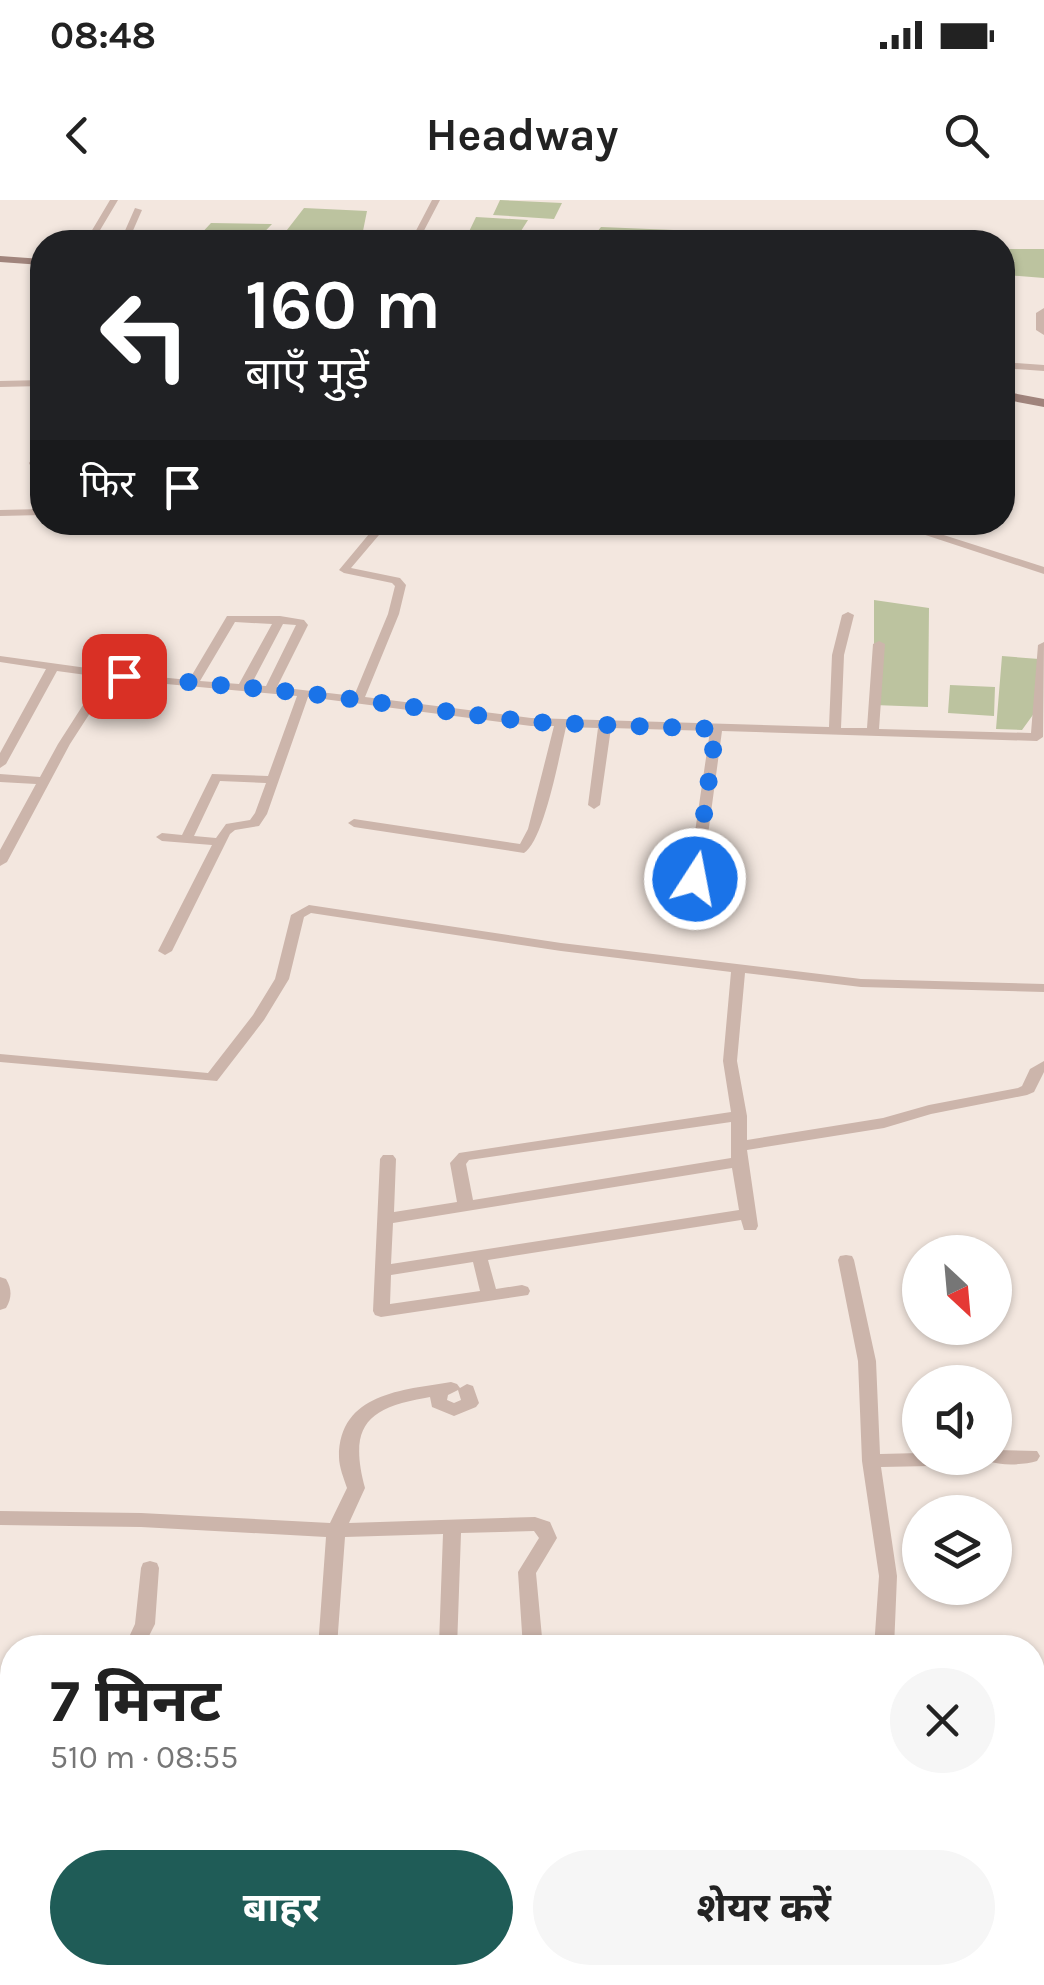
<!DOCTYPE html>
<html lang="hi">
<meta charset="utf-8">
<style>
body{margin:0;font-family:Karla,"Noto Sans Devanagari",sans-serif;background:#f6f6f6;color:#222;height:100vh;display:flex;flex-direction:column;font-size:38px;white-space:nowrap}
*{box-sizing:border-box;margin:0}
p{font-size:32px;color:#767676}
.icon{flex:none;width:55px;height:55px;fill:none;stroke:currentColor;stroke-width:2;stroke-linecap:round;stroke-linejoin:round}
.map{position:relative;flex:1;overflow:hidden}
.details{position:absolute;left:0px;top:1435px;width:1045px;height:350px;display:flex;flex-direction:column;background:#fff;border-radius:40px 40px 0 0;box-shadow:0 2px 8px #0004}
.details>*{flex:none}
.banner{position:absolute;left:30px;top:30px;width:985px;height:305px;border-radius:40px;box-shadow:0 2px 8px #0004;background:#202124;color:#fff;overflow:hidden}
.needle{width:65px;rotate:154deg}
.tools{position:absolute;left:902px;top:1035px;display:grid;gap:20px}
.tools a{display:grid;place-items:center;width:110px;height:110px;border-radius:50%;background:#fff;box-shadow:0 2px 8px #0004;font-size:50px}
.pin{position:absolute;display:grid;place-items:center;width:85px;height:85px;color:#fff;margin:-42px;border-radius:20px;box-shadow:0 5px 15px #0006}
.me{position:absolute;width:110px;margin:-55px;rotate:11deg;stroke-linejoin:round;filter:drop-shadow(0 0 8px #0008)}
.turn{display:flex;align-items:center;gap:35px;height:210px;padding:0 50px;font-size:45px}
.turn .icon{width:130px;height:130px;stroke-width:2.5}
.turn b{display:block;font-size:70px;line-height:85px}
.then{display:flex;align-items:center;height:95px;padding:0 50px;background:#0003;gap:20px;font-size:38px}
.round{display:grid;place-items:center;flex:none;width:105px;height:105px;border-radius:52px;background:#f6f6f6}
.overview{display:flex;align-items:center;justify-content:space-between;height:170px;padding:0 50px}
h1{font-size:60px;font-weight:700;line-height:75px}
.primary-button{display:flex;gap:20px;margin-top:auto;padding:20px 50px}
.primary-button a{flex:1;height:115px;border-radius:60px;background:#1f5c57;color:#fff;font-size:40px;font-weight:700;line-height:115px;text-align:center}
.primary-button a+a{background:#f6f6f6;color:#222}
.status{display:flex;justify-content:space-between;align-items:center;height:70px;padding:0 50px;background:#fff;direction:ltr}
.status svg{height:28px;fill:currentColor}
header{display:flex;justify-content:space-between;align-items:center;height:130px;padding:0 50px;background:#fff;font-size:45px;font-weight:700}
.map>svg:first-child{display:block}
.green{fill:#bcc39f}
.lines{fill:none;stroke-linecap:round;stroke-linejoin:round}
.street{fill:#ccb5ab;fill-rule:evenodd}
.secondary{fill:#a0847c;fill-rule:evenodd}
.route{stroke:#1a73e8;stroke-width:18;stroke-dasharray:0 32.4}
</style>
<div class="status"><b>08:48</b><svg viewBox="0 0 49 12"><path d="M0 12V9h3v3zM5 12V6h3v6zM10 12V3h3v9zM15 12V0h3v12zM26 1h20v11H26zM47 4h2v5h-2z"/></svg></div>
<header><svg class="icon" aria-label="back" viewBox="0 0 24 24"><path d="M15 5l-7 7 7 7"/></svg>Headway<svg class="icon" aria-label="search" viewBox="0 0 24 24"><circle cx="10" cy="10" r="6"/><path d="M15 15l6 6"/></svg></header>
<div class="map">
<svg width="1044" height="1785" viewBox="0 0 1044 1785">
<rect width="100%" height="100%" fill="#f3e7df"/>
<path class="green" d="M 500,0 L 562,3 L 554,19 L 493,15 Z
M 304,8 L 367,11 L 361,41 L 280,39 Z
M 476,17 L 528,20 L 514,42 L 464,42 Z
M 211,23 L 271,24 L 272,24 L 257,40 L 198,37 Z
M 601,27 L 698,31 L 698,42 L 589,42 Z
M 1003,49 L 1044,49 L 1044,78 L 1007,75 L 1003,62 L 1015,62 L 1003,54 Z
M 874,400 L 929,408 L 928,507 L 874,505 Z
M 1002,456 L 1039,459 L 1035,512 L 1022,530 L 996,529 Z
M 950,485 L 995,487 L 994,516 L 948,513 Z"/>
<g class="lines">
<path class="street" d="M 110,0 L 118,0 L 93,42 L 85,42 Z
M 432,0 L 440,0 L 418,42 L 410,42 Z
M 135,8 L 142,10 L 128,42 L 120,42 Z
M 1044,108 L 1044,135 L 1036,130 L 1036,113 Z
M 1002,162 L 1044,165 L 1044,171 L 1002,168 Z
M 42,180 L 42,186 L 0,187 L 0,181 Z
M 42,248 L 42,258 L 39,263 L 30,265 L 29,263 L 39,249 Z
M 42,309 L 42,315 L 0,316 L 0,310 Z
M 379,322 L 390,322 L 351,368 L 400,378 L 406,385 L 399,414 L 365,497 L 531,518 L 829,527 L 832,455 L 842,415 L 848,412 L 854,415 L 844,455 L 841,528 L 867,528 L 873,444 L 879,441 L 885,444 L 879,529 L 1031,533 L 1038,445 L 1044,442 L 1043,537 L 1037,541 L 722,531 L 702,679 L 695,683 L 688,679 L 710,531 L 611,528 L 600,605 L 594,609 L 588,605 L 598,528 L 566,527 C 560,553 544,641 524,653 L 354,627 L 348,623 L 354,619 L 520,644 L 528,629 L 554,526 L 531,526 L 308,497 L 267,614 L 259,626 L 235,630 L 230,634 L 172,751 L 165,755 L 158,751 L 212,645 L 162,641 L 156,637 L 162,633 L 182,635 L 212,574 L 268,576 L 297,496 L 112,479 L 70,544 L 7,662 L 0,666 L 0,650 L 36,584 L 0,582 L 0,574 L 40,577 L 58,544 L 101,477 L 57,471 L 6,564 L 0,568 L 0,553 L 46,469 L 0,462 L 0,456 L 138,475 L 189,480 L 227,416 L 280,416 L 304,420 L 308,425 L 277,487 L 354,496 L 388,414 L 395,386 L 392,383 L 344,373 L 339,370 ZM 235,422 L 272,424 L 239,484 L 200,481 ZM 283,424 L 296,425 L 266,486 L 251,485 ZM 220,581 L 266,583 L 255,613 L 250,620 L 226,624 L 216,638 L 194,636 Z
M 886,322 L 903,322 L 1044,367 L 1044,374 Z
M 309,705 L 561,743 L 861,779 L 1044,784 L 1044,792 L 861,787 L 745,773 L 737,861 L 747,916 L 747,940 L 883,918 L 929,905 L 1018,888 L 1022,886 L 1030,869 L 1044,861 L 1044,872 L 1034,892 L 1027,895 L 931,914 L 884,928 L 747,950 L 758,1026 L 756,1030 L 744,1030 L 741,1020 L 488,1060 L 496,1089 L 522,1085 L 528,1087 L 530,1091 L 528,1095 L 381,1117 L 375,1115 L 373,1111 L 380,959 L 383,955 L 393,955 L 396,959 L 394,1012 L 457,1002 L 450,963 L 459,953 L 731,912 L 723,861 L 731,772 L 561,751 L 311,713 L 304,717 L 289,779 L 264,820 L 217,881 L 0,862 L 0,854 L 208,873 L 253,815 L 275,779 L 291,715 ZM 731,922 L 731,958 L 473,1000 L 466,964 L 469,960 ZM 732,968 L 739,1010 L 391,1064 L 393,1023 ZM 473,1062 L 480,1091 L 390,1104 L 391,1075 Z
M 846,1055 L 852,1056 L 854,1060 L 876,1161 L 880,1254 L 920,1253 L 920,1258 L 995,1258 L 995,1250 L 1037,1251 L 1040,1256 L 1037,1261 C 1024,1265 1001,1266 988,1261 L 981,1265 L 881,1267 L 897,1376 L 894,1448 L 874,1448 L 879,1376 L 862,1261 L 858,1161 L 838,1060 L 840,1056 Z
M 0,1077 L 6,1079 C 12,1089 12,1098 6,1108 L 0,1110 Z
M 451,1182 L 457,1184 L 460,1188 L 467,1184 L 473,1186 L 479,1203 L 476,1207 L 454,1216 L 432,1207 L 430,1197 L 425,1198 C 365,1208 349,1228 365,1288 L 349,1323 L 535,1317 L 550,1322 L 557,1338 L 536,1373 L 543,1448 L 523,1448 L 518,1372 L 539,1338 L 534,1331 L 461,1333 L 457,1448 L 441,1448 L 439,1444 L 443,1334 L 345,1337 L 337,1446 L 318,1448 L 326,1337 L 141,1327 L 0,1325 L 0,1311 L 141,1313 L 330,1323 L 347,1288 C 344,1279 339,1267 339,1257 C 339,1193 403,1190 451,1182 ZM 458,1190 L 461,1200 L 454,1203 L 447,1200 L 448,1195 Z
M 150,1361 L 157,1363 L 159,1368 L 155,1424 L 143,1448 L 124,1448 L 135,1424 L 141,1368 L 143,1363 Z
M 0,1486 L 12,1486 L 12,1502 L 0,1502 Z
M 1032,1581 L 1039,1584 L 1044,1596 L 1044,1645 L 1037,1642 L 1032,1632 Z
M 12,1587 L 12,1605 L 0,1606 L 0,1588 Z
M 232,1772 L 254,1772 L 253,1785 L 231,1785 Z
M 408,1772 L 430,1772 L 431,1785 L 409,1785 Z
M 525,1772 L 607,1772 L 610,1779 L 607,1785 L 463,1785 L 466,1778 L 474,1775 Z"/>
<path class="secondary" d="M 0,56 L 42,59 L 42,65 L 0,62 Z
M 1002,191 L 1044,199 L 1044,207 L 1002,199 Z"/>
</g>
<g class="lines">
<path class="route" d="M 124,476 L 304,493 L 530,522 L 716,529 L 695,679"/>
</g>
</svg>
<div class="tools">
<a><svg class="needle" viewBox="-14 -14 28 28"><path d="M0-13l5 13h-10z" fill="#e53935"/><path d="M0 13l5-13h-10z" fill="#767676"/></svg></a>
<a><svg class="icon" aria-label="sound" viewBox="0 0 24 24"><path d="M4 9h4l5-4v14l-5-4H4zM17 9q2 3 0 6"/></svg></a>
<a><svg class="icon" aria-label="layers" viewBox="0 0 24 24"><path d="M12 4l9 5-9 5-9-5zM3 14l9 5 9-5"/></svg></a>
</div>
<div class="pin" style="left:124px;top:476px;background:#d93025"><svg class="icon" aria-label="arrive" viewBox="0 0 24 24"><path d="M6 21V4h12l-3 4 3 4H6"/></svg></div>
<svg class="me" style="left:695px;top:679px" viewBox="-20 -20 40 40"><circle r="17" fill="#1a73e8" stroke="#fff" stroke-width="3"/><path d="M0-11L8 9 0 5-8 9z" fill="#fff"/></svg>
<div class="banner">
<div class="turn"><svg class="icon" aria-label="left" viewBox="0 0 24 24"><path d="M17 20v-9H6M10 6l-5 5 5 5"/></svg><div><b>160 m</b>बाएँ मुड़ें</div></div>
<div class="then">फिर<svg class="icon" aria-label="arrive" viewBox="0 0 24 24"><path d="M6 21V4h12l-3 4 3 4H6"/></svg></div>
</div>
<section class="details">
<div class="overview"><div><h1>7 मिनट</h1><p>510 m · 08:55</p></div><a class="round"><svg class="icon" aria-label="close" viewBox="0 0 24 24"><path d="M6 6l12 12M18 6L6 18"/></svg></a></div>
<div class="primary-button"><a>बाहर</a><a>शेयर करें</a></div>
</section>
</div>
